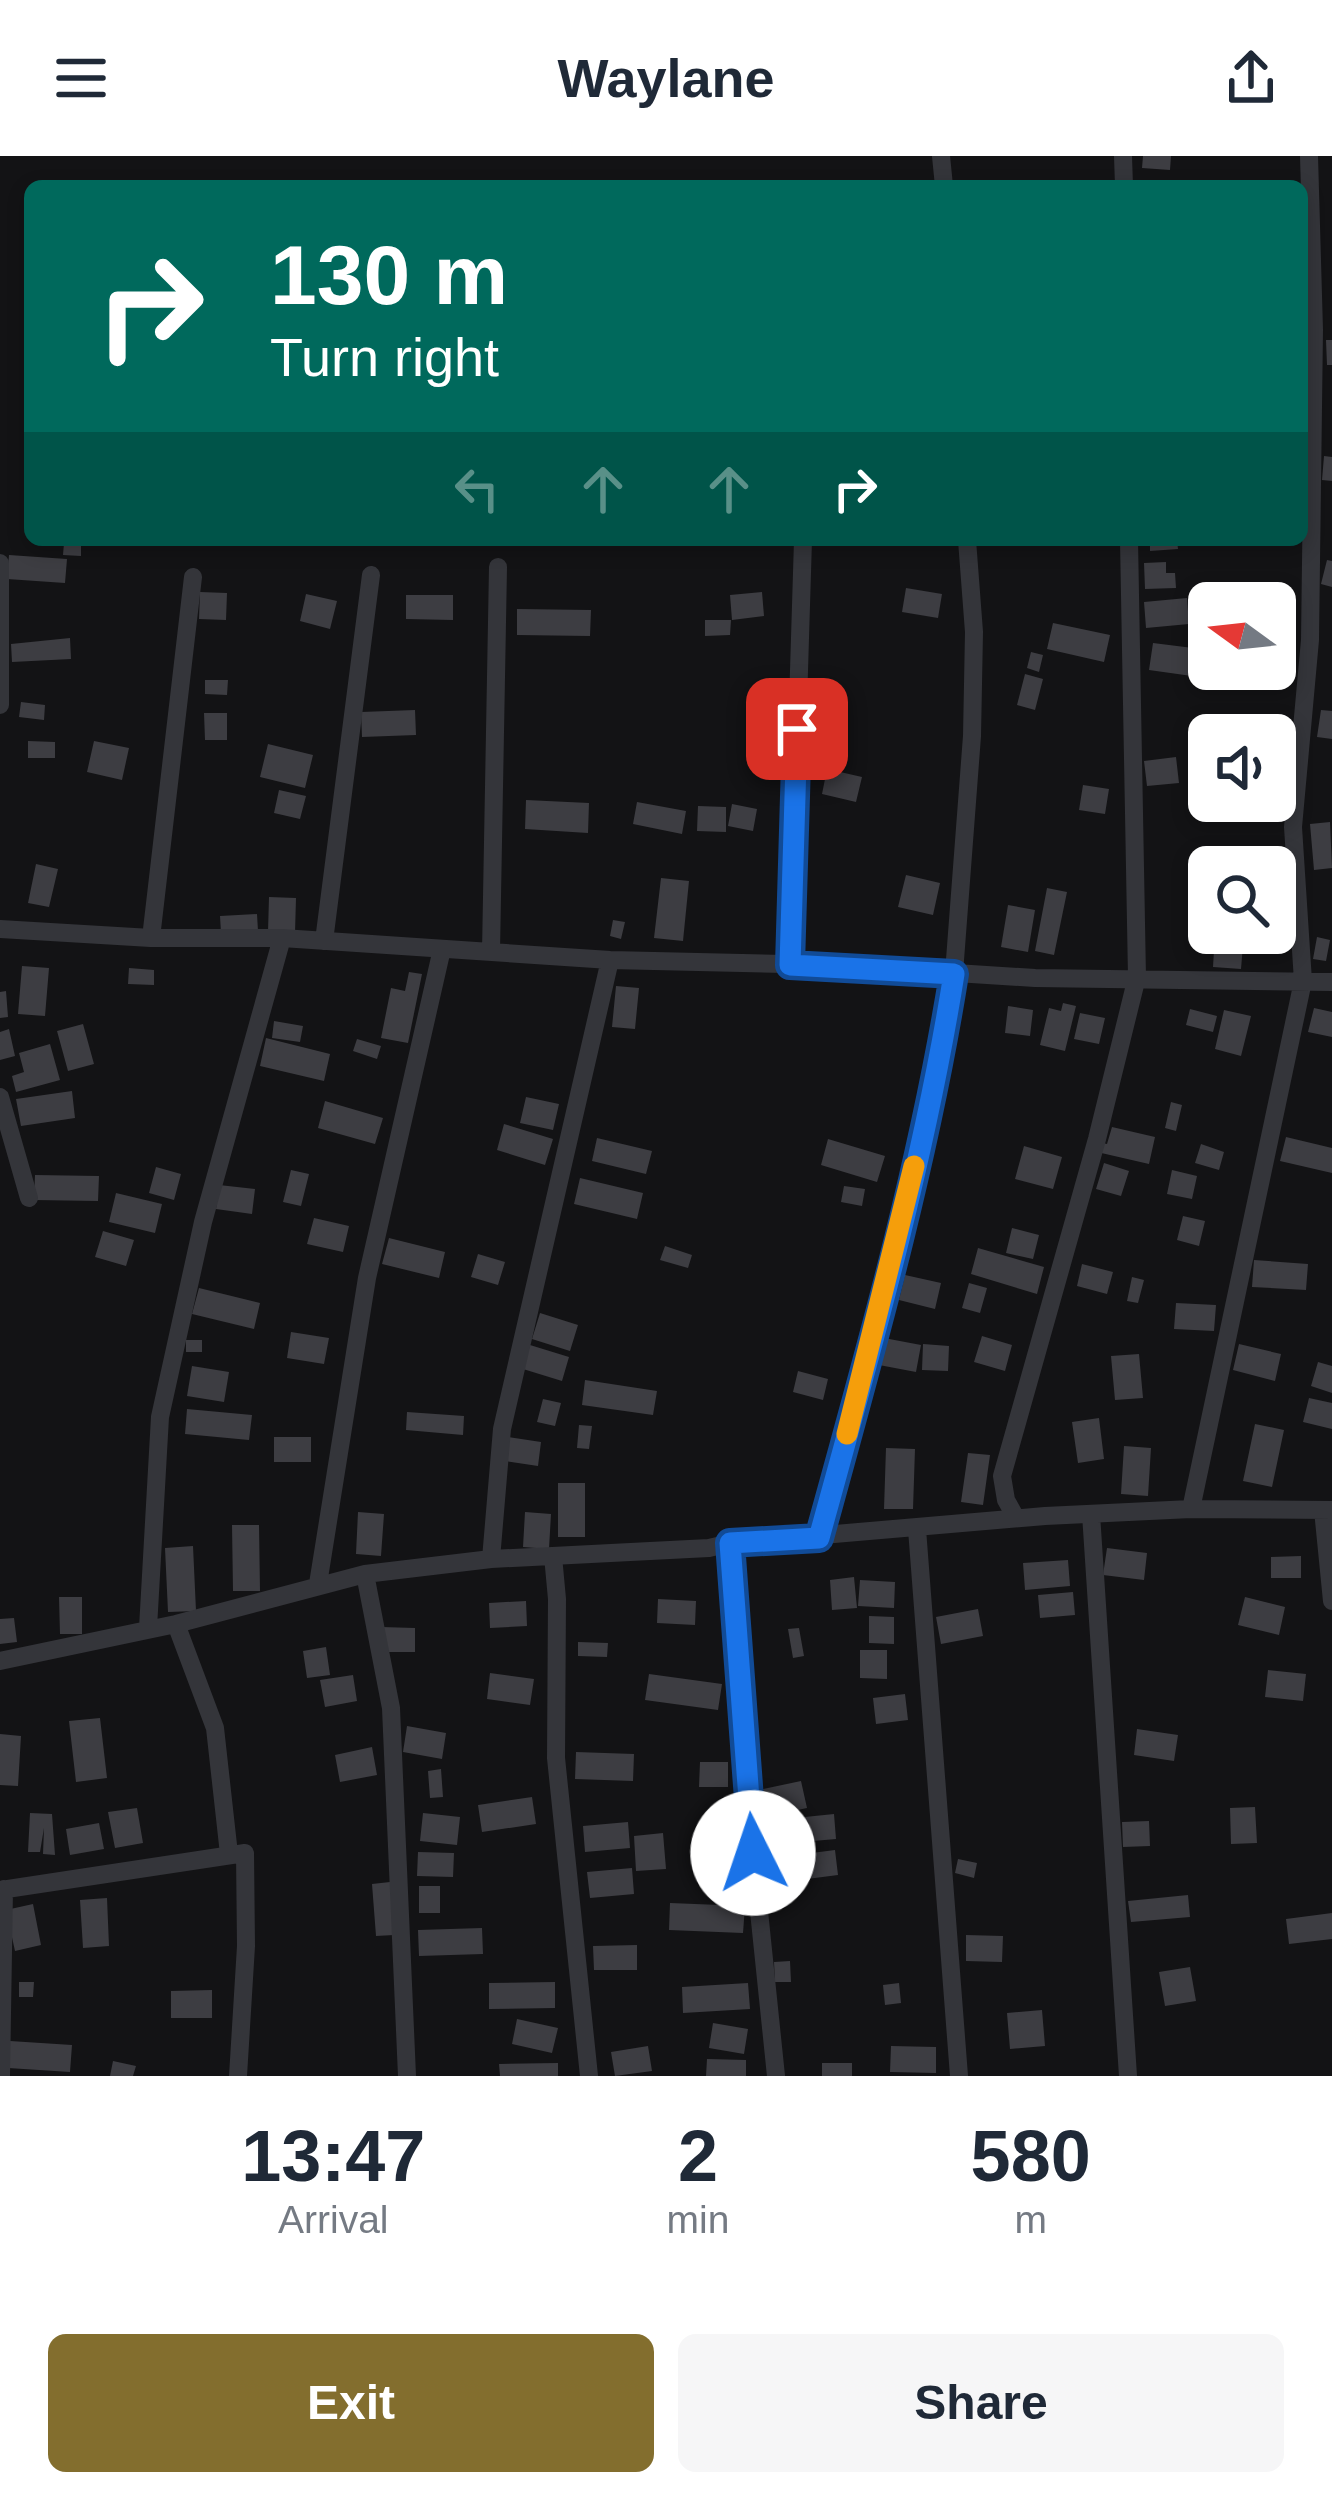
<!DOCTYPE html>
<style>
body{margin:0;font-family:Helvetica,sans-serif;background:#f6f6f7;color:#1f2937;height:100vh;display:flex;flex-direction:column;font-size:45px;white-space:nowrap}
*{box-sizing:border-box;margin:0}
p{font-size:39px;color:#747a83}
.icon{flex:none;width:66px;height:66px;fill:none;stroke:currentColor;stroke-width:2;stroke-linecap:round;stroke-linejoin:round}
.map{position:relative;height:1920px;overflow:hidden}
.side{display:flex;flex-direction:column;background:#fff;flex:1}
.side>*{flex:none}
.top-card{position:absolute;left:24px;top:24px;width:1284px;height:366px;border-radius:18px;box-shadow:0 6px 18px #0003;background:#00695c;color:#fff;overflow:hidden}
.needle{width:78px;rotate:285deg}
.fabs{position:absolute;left:1188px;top:426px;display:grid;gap:24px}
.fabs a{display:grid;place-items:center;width:108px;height:108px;border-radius:18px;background:#fff;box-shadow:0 6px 18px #0003;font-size:60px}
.pin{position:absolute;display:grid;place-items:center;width:102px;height:102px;color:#fff;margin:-51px;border-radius:24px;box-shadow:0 6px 18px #0006}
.me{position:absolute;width:132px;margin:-66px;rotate:356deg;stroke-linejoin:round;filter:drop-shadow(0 0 9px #0008)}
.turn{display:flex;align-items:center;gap:42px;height:252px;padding:0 48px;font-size:54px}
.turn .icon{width:156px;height:156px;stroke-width:2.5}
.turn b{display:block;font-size:84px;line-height:102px}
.lanes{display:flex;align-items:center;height:114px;padding:0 48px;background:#0003;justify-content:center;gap:60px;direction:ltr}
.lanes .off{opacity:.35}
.eta{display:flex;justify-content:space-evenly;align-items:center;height:204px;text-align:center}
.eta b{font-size:72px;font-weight:700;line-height:84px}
.cta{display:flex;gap:24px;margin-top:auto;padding:24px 48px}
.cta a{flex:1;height:138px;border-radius:18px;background:#836e2e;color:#fff;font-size:48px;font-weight:700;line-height:138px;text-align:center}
.cta a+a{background:#f6f6f7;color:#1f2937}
header{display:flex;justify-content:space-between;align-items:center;height:156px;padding:0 48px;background:#fff;font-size:54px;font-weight:700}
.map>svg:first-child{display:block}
.building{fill:#3d3d42}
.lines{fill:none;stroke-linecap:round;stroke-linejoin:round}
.minor{stroke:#34353a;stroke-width:18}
.route-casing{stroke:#114b97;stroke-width:30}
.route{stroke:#1a73e8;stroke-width:21}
.slow{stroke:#f59e0b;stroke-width:21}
</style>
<header><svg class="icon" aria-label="menu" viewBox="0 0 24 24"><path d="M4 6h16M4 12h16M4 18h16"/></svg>Waylane<svg class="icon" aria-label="share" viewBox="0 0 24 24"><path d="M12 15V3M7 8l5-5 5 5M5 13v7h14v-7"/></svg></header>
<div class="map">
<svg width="1332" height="1920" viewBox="0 0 1332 1920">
<rect width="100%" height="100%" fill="#131315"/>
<path class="building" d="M 1143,0 L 1171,0 L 1170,14 L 1142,12 Z
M 1326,184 L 1332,184 L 1332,209 L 1327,209 Z
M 1324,300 L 1332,301 L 1332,325 L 1322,324 Z
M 1150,384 L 1177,384 L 1178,393 L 1150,395 Z
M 64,387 L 81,388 L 81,400 L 63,399 Z
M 9,399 L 67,403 L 65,427 L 7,423 Z
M 1327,404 L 1332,405 L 1332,431 L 1321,428 Z
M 1166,406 L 1166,417 L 1175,417 L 1176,432 L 1145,433 L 1144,407 Z
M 906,432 L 942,438 L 938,462 L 902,456 Z
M 200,436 L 227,437 L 226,464 L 199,463 Z
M 762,436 L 764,460 L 732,464 L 730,439 Z
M 306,438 L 337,445 L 330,473 L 300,465 Z
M 406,439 L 453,439 L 453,464 L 406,463 Z
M 1187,442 L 1189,468 L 1146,472 L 1144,446 Z
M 517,453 L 591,454 L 590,480 L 517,479 Z
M 705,464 L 731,464 L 730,479 L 705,480 Z
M 1053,467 L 1110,479 L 1104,506 L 1047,493 Z
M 70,482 L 71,503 L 12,506 L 11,488 Z
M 1153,487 L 1209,494 L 1206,522 L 1149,514 Z
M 1031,496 L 1043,499 L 1039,516 L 1027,512 Z
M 1025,518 L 1043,523 L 1035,554 L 1017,549 Z
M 205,524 L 228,524 L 227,539 L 205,538 Z
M 21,546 L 45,549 L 44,564 L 19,561 Z
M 415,554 L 416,579 L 362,581 L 361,556 Z
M 1321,554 L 1332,555 L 1332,583 L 1317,581 Z
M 204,557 L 227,557 L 227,584 L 205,584 Z
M 28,585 L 55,586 L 55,602 L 28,602 Z
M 94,585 L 129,592 L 122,624 L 87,616 Z
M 268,588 L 313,599 L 305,632 L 260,621 Z
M 1176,601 L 1179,627 L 1147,630 L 1144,605 Z
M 827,613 L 862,621 L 856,646 L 822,638 Z
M 1083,629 L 1109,633 L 1105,658 L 1079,654 Z
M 279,634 L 306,640 L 300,663 L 274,657 Z
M 526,644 L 589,647 L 588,677 L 525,673 Z
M 637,646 L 686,655 L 682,678 L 633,668 Z
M 732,648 L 757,653 L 753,675 L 728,670 Z
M 698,650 L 726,651 L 726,676 L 697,675 Z
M 1330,666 L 1332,712 L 1314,714 L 1310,668 Z
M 1250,702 L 1278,703 L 1278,711 L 1250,711 Z
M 36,708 L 58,713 L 49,751 L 28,747 Z
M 906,719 L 940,727 L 933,759 L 898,751 Z
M 661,722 L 689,725 L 683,785 L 654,782 Z
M 1047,732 L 1067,736 L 1054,799 L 1035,795 Z
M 269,741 L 296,742 L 295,777 L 268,776 Z
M 1008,749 L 1035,754 L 1028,796 L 1001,791 Z
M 257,758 L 258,775 L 221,777 L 220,760 Z
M 613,764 L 625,766 L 621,783 L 610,780 Z
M 1215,777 L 1244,777 L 1241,813 L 1213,811 Z
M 1317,781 L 1330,784 L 1326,805 L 1313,803 Z
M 22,810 L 49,812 L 45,860 L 18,858 Z
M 129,812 L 154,814 L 154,829 L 128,828 Z
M 409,816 L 422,818 L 408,887 L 381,882 L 391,832 L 405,835 Z
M 616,830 L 639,832 L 635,873 L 612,871 Z
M 6,835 L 8,861 L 0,862 L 0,836 Z
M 1063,847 L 1076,850 L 1065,895 L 1040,889 L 1049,852 L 1061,855 Z
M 1008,850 L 1033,854 L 1030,880 L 1005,877 Z
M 1314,852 L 1332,856 L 1332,881 L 1308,876 Z
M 1190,853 L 1217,860 L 1213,876 L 1186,869 Z
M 1224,854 L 1251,860 L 1241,900 L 1215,893 Z
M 1080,857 L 1105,862 L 1099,888 L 1074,883 Z
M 274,865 L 303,870 L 300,886 L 272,882 Z
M 83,868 L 94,908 L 68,915 L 57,875 Z
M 9,873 L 15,900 L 0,904 L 0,876 Z
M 266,882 L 330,898 L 324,925 L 260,910 Z
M 357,883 L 381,890 L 377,903 L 353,895 Z
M 50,888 L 60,924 L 16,936 L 12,920 L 24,916 L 19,897 Z
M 72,935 L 75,962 L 21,970 L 16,943 Z
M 526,941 L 559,948 L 553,974 L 520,967 Z
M 325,945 L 383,962 L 375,988 L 318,972 Z
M 1171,946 L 1182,949 L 1176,975 L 1165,972 Z
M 504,968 L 553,983 L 545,1009 L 497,994 Z
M 1112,971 L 1155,981 L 1149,1008 L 1097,996 L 1099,986 L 1107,988 Z
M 1286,981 L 1332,992 L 1332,1017 L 1280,1005 Z
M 597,982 L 652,995 L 646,1018 L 592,1005 Z
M 828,983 L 885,1000 L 877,1026 L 821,1009 Z
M 1201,988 L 1224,996 L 1219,1014 L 1195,1007 Z
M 1024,990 L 1062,1001 L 1053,1033 L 1015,1023 Z
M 1104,1007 L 1129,1015 L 1121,1040 L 1096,1033 Z
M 156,1011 L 181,1018 L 174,1044 L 149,1037 Z
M 291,1014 L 309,1018 L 301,1050 L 283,1046 Z
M 1172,1014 L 1197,1020 L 1192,1043 L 1167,1038 Z
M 35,1019 L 99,1020 L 98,1045 L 34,1044 Z
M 580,1022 L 643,1037 L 637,1063 L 574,1048 Z
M 219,1029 L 255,1033 L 252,1058 L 216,1053 Z
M 844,1030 L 865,1033 L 862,1050 L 841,1046 Z
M 116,1037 L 162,1048 L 155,1077 L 109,1066 Z
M 1183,1060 L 1205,1065 L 1199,1090 L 1177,1084 Z
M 314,1062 L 349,1070 L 343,1096 L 307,1088 Z
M 1012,1072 L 1039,1079 L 1033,1103 L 1006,1097 Z
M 103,1075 L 134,1084 L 126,1110 L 95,1101 Z
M 389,1082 L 445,1096 L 439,1122 L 382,1108 Z
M 665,1090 L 692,1099 L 688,1112 L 660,1104 Z
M 978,1092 L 1044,1111 L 1037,1138 L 971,1118 Z
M 478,1098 L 505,1106 L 498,1129 L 471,1121 Z
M 1254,1104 L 1308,1108 L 1306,1134 L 1252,1131 Z
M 1082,1108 L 1113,1116 L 1107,1138 L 1077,1130 Z
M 905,1119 L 941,1127 L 935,1153 L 899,1144 Z
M 1132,1121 L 1144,1124 L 1138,1147 L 1127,1145 Z
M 969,1127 L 987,1132 L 980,1157 L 962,1152 Z
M 199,1132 L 260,1147 L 254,1173 L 192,1158 Z
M 1176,1147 L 1216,1149 L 1214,1175 L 1174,1173 Z
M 540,1157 L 578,1169 L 570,1195 L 532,1183 Z
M 291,1176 L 329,1182 L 324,1208 L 287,1202 Z
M 982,1180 L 1012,1189 L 1005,1215 L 974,1206 Z
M 884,1182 L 921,1189 L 916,1216 L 879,1209 Z
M 186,1184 L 202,1184 L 202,1196 L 186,1196 Z
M 923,1188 L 949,1190 L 948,1215 L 922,1214 Z
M 1239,1188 L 1281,1198 L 1275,1225 L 1233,1214 Z
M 530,1189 L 569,1201 L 562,1225 L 523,1213 Z
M 1139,1198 L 1143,1242 L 1115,1244 L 1111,1200 Z
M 1318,1206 L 1332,1210 L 1332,1237 L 1311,1230 Z
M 192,1210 L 229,1216 L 224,1246 L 187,1240 Z
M 798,1215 L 828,1223 L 823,1244 L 793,1236 Z
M 585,1224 L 657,1235 L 653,1259 L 582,1249 Z
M 1309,1242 L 1332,1247 L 1332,1273 L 1303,1266 Z
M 543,1243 L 561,1247 L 555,1270 L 537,1266 Z
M 187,1253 L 252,1259 L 249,1284 L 185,1278 Z
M 407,1256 L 464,1260 L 463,1279 L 406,1274 Z
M 1099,1262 L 1104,1303 L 1078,1307 L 1072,1266 Z
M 1255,1268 L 1284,1274 L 1272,1331 L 1243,1325 Z
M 579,1269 L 592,1270 L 589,1293 L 577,1292 Z
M 274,1281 L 311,1281 L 311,1306 L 274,1306 Z
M 508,1281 L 541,1286 L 538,1310 L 505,1305 Z
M 1124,1290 L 1151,1292 L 1148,1340 L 1121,1338 Z
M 886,1292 L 915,1293 L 913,1353 L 884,1353 Z
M 968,1297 L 990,1299 L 983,1349 L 961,1346 Z
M 558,1327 L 585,1327 L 585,1381 L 558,1381 Z
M 358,1356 L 384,1358 L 381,1400 L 356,1398 Z
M 525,1356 L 551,1358 L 549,1393 L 523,1391 Z
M 232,1369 L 259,1369 L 260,1435 L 233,1435 Z
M 193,1390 L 196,1455 L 168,1456 L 165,1392 Z
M 1107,1392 L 1147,1397 L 1144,1424 L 1103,1419 Z
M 1301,1400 L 1301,1422 L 1271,1422 L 1271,1401 Z
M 1068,1404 L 1070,1430 L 1025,1434 L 1023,1407 Z
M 854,1421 L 857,1452 L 832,1454 L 830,1424 Z
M 860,1424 L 895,1426 L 894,1452 L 858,1450 Z
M 1073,1436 L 1075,1459 L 1040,1462 L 1038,1439 Z
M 59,1441 L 82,1441 L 82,1478 L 60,1478 Z
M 1245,1441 L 1285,1451 L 1279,1479 L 1238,1469 Z
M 658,1443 L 696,1445 L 695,1469 L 657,1467 Z
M 526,1445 L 527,1470 L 490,1472 L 489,1447 Z
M 978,1453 L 983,1480 L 941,1488 L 936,1461 Z
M 869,1460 L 894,1461 L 894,1488 L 869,1487 Z
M 14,1462 L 17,1486 L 0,1488 L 0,1463 Z
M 381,1471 L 415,1472 L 415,1496 L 380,1496 Z
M 799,1472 L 804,1500 L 793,1502 L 788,1473 Z
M 578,1486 L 608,1487 L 607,1501 L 578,1500 Z
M 326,1491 L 330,1519 L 307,1522 L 303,1495 Z
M 860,1494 L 887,1494 L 887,1523 L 860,1522 Z
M 1268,1514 L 1306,1518 L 1303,1545 L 1265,1541 Z
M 490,1517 L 534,1523 L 530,1549 L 487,1543 Z
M 649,1518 L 722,1528 L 718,1554 L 645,1544 Z
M 353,1519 L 357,1545 L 325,1551 L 320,1524 Z
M 905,1538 L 908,1564 L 876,1568 L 873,1542 Z
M 100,1562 L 107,1622 L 76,1626 L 69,1565 Z
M 407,1570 L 446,1577 L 442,1603 L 403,1596 Z
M 1137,1573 L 1178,1579 L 1174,1605 L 1134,1599 Z
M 0,1578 L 21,1580 L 18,1630 L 0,1629 Z
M 372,1591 L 377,1619 L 340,1626 L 335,1599 Z
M 576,1596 L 634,1598 L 633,1625 L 575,1623 Z
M 700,1606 L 728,1606 L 728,1631 L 699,1631 Z
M 441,1613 L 443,1641 L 430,1642 L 428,1615 Z
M 801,1625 L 807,1652 L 765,1661 L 759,1634 Z
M 532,1641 L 536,1668 L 482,1676 L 478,1649 Z
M 1255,1651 L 1257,1687 L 1231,1688 L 1230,1652 Z
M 137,1652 L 143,1687 L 115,1692 L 108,1656 Z
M 30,1657 L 52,1658 L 55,1699 L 43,1698 L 44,1672 L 40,1696 L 28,1696 Z
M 423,1657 L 460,1661 L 457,1689 L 420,1685 Z
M 834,1658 L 836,1683 L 768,1689 L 766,1665 Z
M 1149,1665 L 1150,1690 L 1123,1691 L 1122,1666 Z
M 628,1666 L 630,1692 L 585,1696 L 583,1670 Z
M 99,1667 L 104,1693 L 70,1699 L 66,1673 Z
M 663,1677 L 666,1713 L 636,1715 L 634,1680 Z
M 694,1678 L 732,1682 L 730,1706 L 692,1703 Z
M 835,1694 L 838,1719 L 776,1727 L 773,1702 Z
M 418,1696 L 454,1697 L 453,1721 L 417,1720 Z
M 958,1703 L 977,1707 L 974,1722 L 955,1717 Z
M 632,1712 L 634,1738 L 590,1742 L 587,1716 Z
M 390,1726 L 394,1779 L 376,1780 L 372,1728 Z
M 419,1730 L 440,1730 L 440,1757 L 419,1757 Z
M 1188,1739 L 1190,1761 L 1131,1766 L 1128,1745 Z
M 107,1742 L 109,1790 L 83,1792 L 80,1744 Z
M 670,1747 L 745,1750 L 743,1777 L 669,1774 Z
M 33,1748 L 41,1789 L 15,1795 L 6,1754 Z
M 1332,1757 L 1332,1783 L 1289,1788 L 1286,1763 Z
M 482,1772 L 483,1798 L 419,1800 L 418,1774 Z
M 966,1779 L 1003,1780 L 1002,1806 L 966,1805 Z
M 637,1789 L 637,1814 L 594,1814 L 593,1790 Z
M 790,1805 L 791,1826 L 775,1826 L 774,1806 Z
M 1190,1811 L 1196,1845 L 1165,1850 L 1159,1816 Z
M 19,1826 L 34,1826 L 33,1841 L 19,1841 Z
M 555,1826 L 555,1852 L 489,1853 L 489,1827 Z
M 748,1827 L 750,1853 L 683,1857 L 682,1831 Z
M 899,1827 L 901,1847 L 885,1849 L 883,1829 Z
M 212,1834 L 212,1862 L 171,1862 L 171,1835 Z
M 1042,1854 L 1045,1890 L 1010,1893 L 1007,1857 Z
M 517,1863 L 558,1872 L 552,1897 L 512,1888 Z
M 713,1867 L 748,1873 L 744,1898 L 709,1892 Z
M 10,1885 L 72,1889 L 70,1916 L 8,1912 Z
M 648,1890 L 652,1915 L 615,1920 L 611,1896 Z
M 891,1890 L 936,1891 L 936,1917 L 890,1916 Z
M 707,1903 L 746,1904 L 746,1920 L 706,1920 Z
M 113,1905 L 136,1910 L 133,1920 L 110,1920 Z
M 558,1907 L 558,1920 L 500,1920 L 499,1908 Z
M 822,1907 L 852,1907 L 852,1920 L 822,1920 Z"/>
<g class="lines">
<path class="minor" d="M 941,0 L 944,30
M 1123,0 L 1124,30
M 0,407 L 0,549
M 0,773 L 151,782 L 282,782 L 610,804 L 831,809 L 1035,822 L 1332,826
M 151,782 L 193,421
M 324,785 L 371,419
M 491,796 L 498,411
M 790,809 L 803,384
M 0,941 L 29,1042
M 1191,1353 L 1303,825 L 1293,671 L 1310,484 L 1314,174 L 1309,0
M 1323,1354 L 1332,1445
M 1091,1358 L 1128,1920
M 1016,1362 L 1006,1344 L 1002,1320 L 1097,983 L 1137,821 L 1129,384
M 917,1373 L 959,1920
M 819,1382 L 872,1188 L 938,921 L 954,817 L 972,580 L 974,476 L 967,384
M 730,1387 L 1045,1360 L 1191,1353 L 1332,1354
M 553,1400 L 557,1443 L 556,1602 L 589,1920
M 491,1403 L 502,1273 L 610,804
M 365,1418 L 391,1552 L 407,1920
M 318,1428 L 367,1122 L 442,793
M 176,1468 L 215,1572 L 229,1698
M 148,1472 L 160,1261 L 203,1066 L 282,782
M 0,1505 L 176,1468 L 365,1418 L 491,1403 L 709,1392 L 730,1387 L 753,1697 L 776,1920
M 0,1734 L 245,1697 L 246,1790 L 238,1920
M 1,1920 L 4,1733"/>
</g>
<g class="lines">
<g class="route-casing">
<path id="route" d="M 753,1697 L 730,1387 L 819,1382 C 870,1197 924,1007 954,818 L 790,809 L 797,573"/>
</g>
<use href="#route" class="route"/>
<path class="slow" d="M 847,1278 L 914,1010"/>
</g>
</svg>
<div class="fabs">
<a><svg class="needle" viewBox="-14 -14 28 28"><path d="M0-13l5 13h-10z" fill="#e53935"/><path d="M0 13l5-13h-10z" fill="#747a83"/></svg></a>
<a><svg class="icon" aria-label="sound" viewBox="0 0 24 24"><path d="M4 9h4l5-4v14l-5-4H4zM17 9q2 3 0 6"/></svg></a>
<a><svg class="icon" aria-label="search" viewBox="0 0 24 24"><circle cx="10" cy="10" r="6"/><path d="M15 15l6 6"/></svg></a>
</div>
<div class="pin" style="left:797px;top:573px;background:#d93025"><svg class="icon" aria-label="arrive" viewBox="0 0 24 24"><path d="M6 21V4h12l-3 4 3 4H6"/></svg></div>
<svg class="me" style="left:753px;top:1697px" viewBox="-20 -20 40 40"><circle r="19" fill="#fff"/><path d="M0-13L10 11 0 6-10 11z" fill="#1a73e8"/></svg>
<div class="top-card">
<div class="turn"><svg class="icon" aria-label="right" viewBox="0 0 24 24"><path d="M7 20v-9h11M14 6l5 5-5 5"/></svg><div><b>130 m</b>Turn right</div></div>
<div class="lanes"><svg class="icon off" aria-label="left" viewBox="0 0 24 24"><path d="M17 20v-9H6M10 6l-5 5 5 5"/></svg><svg class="icon off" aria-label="ahead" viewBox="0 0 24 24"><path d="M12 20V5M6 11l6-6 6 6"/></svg><svg class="icon off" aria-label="ahead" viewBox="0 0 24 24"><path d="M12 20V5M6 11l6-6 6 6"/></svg><svg class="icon" aria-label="right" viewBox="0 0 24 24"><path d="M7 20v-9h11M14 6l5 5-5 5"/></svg></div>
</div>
</div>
<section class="side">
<div class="eta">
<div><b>13:47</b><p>Arrival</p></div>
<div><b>2</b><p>min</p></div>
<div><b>580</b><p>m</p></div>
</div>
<div class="cta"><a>Exit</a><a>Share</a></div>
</section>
